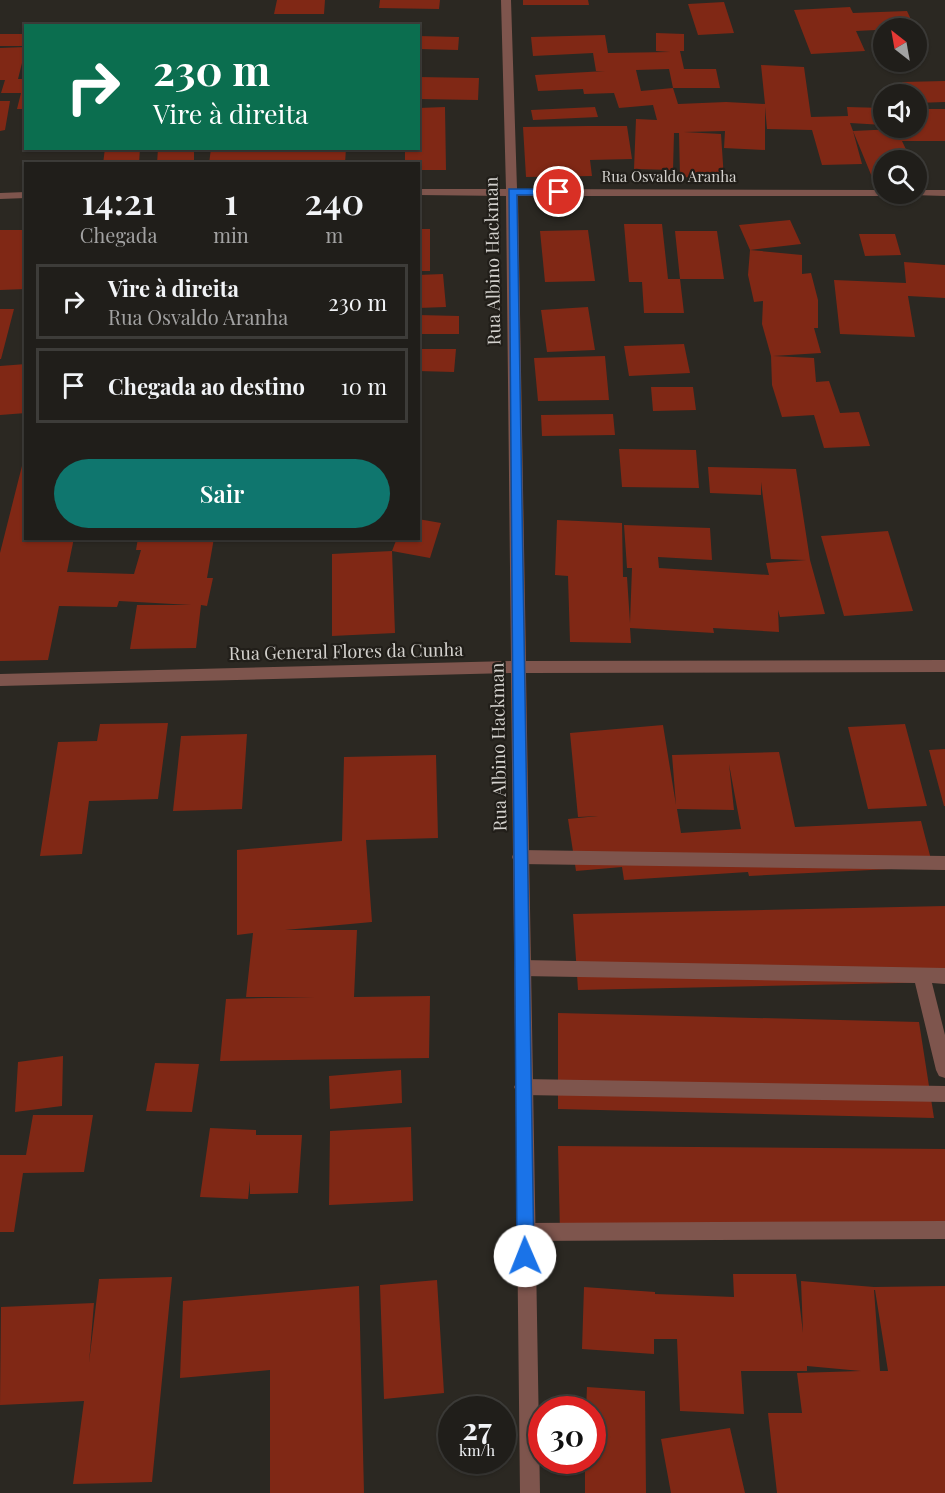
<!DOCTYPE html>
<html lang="pt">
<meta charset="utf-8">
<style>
body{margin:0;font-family:"Playfair Display",serif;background:#282723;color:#f1f3f6;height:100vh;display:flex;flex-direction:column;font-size:22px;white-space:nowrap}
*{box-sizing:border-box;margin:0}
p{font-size:20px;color:#a2a2a2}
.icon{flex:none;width:33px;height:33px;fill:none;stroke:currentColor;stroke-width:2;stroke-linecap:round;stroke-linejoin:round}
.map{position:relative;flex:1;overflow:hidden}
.side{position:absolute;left:24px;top:162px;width:396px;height:378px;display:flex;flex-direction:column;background:#201e1a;border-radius:0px;box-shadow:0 2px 4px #0004,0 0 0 2px #3d3c39}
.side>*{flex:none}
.guide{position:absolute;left:24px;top:24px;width:396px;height:126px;border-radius:0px;box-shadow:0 2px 4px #0004,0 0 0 2px #3d3c39;background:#0b6e4f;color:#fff;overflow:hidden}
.needle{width:39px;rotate:329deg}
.fabs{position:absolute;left:873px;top:18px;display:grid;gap:12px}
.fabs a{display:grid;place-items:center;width:54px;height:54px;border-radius:50%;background:#201e1a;box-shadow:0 2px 4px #0004,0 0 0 2px #3d3c39;font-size:30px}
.speed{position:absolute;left:438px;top:1396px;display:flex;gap:12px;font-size:30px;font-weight:700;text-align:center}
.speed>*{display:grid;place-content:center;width:78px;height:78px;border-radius:50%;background:#201e1a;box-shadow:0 2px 4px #0004,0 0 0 2px #3d3c39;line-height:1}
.speed small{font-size:15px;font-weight:400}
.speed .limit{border:9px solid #d22;background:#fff;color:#111}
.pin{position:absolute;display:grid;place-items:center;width:51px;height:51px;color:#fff;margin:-26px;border:3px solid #fff;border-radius:50%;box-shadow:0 2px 6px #0007}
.me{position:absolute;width:66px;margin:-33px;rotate:359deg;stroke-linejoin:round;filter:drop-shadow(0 0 4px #0008)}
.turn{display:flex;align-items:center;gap:21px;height:126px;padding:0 30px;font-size:27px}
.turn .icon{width:78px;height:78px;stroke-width:2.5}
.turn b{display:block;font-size:42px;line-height:51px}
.eta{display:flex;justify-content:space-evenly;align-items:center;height:102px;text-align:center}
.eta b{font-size:36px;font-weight:600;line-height:42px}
.cta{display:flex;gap:12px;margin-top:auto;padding:12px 30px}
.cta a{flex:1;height:69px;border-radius:36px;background:#0f766e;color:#fff;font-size:24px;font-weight:600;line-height:69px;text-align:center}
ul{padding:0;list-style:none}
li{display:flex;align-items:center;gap:18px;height:75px;margin:0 12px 9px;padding:0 18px;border:3px solid #3d3c39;border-radius:0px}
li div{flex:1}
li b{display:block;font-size:22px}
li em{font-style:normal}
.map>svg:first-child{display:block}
.building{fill:#802815;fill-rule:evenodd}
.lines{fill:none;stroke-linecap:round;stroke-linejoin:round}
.lane{fill:#7e554d;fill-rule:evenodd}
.street{fill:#7e554d;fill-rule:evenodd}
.route{fill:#1a73e8;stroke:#114b97;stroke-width:1.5}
.labels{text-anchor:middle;stroke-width:4.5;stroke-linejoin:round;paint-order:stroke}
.far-street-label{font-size:15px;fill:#d3d1cd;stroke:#211e19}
.street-label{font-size:18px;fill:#d3d1cd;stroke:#211e19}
</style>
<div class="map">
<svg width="945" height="1493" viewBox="0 0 945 1493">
<rect width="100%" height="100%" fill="#2b2822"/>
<path class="building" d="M 277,0 L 325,0 L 324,14 L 274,14 Z
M 380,0 L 440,0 L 439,9 L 379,8 Z
M 523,0 L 588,0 L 589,5 L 523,5 Z
M 724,2 L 734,33 L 698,35 L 688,4 Z
M 850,7 L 853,13 L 907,11 L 915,28 L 856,31 L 865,51 L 811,54 L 794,10 Z
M 656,33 L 684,34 L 684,51 L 680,51 L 684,69 L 716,69 L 720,88 L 673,88 L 669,69 L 636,70 L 641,91 L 673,88 L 678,104 L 726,102 L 765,104 L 761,65 L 804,67 L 811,117 L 848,116 L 847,107 L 884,108 L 884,125 L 850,123 L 853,131 L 916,128 L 916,109 L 945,109 L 945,141 L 902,141 L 911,160 L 884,160 L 884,176 L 872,177 L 853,131 L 862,164 L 822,165 L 812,130 L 767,129 L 765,107 L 765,150 L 724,148 L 725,131 L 684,132 L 721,134 L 724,179 L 680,177 L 679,133 L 674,133 L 673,170 L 634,169 L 636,119 L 657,120 L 653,105 L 619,108 L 614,93 L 584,94 L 583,89 L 538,91 L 535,75 L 605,71 L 596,71 L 593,53 L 533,56 L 531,37 L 605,35 L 608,53 L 670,52 L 656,51 Z
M 0,34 L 26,34 L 26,46 L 0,46 Z
M 418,36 L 459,37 L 458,50 L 418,49 Z
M 26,47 L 18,79 L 24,79 L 22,89 L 26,89 L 26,109 L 17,109 L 21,93 L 1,93 L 5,80 L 0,80 L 0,48 Z
M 418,77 L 479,78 L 478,100 L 418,99 Z
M 945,81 L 945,102 L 916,103 L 916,94 L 906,94 L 902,82 Z
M 0,101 L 10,101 L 5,130 L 0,131 Z
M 445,107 L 446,170 L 418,170 L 418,164 L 405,164 L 405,148 L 418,148 L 418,108 Z
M 595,107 L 598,117 L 533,120 L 531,110 Z
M 587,126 L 627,126 L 632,159 L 590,160 L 592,176 L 526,177 L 523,127 Z
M 105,148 L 140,148 L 139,164 L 103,164 Z
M 158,148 L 194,148 L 194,164 L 157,164 Z
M 211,148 L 346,148 L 345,164 L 209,164 Z
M 790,220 L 801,244 L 750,250 L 739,225 Z
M 624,224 L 662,224 L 668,279 L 680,279 L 684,313 L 644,313 L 642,282 L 629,282 Z
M 418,229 L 430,229 L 430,271 L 418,271 Z
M 0,230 L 26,230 L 26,289 L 0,290 Z
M 588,230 L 595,281 L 545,282 L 540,231 Z
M 675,231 L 717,231 L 724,279 L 680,279 Z
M 859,234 L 895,234 L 901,255 L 865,256 Z
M 750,250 L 802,255 L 802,274 L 811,273 L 818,300 L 818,328 L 814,328 L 821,353 L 773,356 L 814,358 L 816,382 L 829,381 L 840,413 L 859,412 L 870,446 L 824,448 L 814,415 L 782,417 L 772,385 L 771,356 L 762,324 L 763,301 L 754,302 L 748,275 Z
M 904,262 L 945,265 L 945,298 L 908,296 L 915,337 L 840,334 L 834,280 L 906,283 Z
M 443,274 L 446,307 L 418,308 L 418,275 Z
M 588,307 L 595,350 L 547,352 L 541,310 Z
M 0,309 L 14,309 L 1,359 L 0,359 Z
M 418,315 L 459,316 L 459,334 L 418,334 Z
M 684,344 L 690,373 L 629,376 L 624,346 Z
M 418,349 L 456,349 L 454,372 L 418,371 Z
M 605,356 L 609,400 L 538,401 L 534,358 Z
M 26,364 L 26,413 L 0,415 L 0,366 Z
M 651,387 L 693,387 L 696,410 L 653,411 Z
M 613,414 L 615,435 L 542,436 L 541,415 Z
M 619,449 L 696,450 L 699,488 L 622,487 Z
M 25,454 L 26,538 L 74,538 L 67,572 L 134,574 L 141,550 L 136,550 L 138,538 L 214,538 L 207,578 L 213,578 L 207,606 L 201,605 L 196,648 L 130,649 L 137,605 L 191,605 L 119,601 L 117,607 L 59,606 L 48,660 L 0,661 L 0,553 Z
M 708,467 L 796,469 L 810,560 L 825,614 L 780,617 L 778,610 L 779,632 L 713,628 L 714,633 L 630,628 L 631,643 L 570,642 L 568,576 L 555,575 L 557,520 L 622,523 L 623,577 L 627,577 L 630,623 L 632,568 L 627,568 L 624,525 L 710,528 L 712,560 L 658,557 L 659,568 L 769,575 L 766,563 L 806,560 L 771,559 L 761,482 L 761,495 L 710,493 Z
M 418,519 L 441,523 L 430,558 L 392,551 L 397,538 L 418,538 Z
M 888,531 L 913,611 L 844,616 L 821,536 Z
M 392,551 L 395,633 L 332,636 L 332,554 Z
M 168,723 L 158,799 L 89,801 L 82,854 L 40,856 L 58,742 L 97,741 L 100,724 Z
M 905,724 L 927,806 L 868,809 L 848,727 Z
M 663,725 L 676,805 L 672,755 L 779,752 L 795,827 L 921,821 L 933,867 L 749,876 L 748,872 L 624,880 L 622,867 L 576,871 L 568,819 L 598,816 L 578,817 L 570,733 ZM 729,764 L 741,829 L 681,833 L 677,809 L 734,810 Z
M 247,734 L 242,809 L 173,811 L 181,736 Z
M 945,749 L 945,806 L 944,806 L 929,750 Z
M 436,755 L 438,838 L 366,840 L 372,922 L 285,930 L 357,930 L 354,997 L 430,996 L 429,1058 L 220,1061 L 226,999 L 314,997 L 246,997 L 253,933 L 237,935 L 237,850 L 342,841 L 344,757 Z
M 945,906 L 945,982 L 578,990 L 573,914 Z
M 558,1013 L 919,1022 L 934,1118 L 558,1109 Z
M 63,1056 L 62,1106 L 15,1112 L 18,1062 Z
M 155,1063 L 199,1064 L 192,1112 L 146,1111 Z
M 401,1070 L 402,1103 L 330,1109 L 329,1076 Z
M 33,1115 L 93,1115 L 84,1172 L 23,1173 L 14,1232 L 0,1232 L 0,1155 L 26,1155 Z
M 411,1127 L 413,1201 L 329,1205 L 330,1131 Z
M 210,1128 L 256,1130 L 256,1135 L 302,1135 L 298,1193 L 250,1194 L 250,1181 L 248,1199 L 200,1197 Z
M 558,1146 L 945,1149 L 945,1236 L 560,1233 Z
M 733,1274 L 796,1274 L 803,1333 L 801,1281 L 874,1287 L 945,1286 L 945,1493 L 777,1493 L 768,1413 L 802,1413 L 797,1373 L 861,1371 L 807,1366 L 807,1371 L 741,1371 L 744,1414 L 680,1411 L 677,1339 L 654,1339 L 654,1354 L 582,1349 L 584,1287 L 655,1292 L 655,1294 L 734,1297 ZM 874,1290 L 875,1290 L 888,1371 L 880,1371 Z
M 172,1277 L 152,1482 L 73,1484 L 84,1401 L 0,1405 L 1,1307 L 94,1303 L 89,1363 L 99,1279 Z
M 437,1280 L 444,1393 L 384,1399 L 380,1285 Z
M 359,1286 L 364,1493 L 270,1493 L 270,1370 L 180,1378 L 183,1301 Z
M 587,1387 L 645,1391 L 646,1493 L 585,1493 L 585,1461 L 592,1461 L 592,1410 L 586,1410 Z
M 730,1428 L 745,1493 L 671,1493 L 661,1439 Z"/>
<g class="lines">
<path class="lane" d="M 520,850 L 945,856 L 945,870 L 520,864 L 514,862 L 512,857 L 514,852 Z
M 522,960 L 945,968 L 945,984 L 932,983 L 945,1035 L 945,1078 L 939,1076 L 936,1070 L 915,983 L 522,976 L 516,973 L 514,968 L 516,963 Z
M 523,1079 L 945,1086 L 945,1102 L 523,1095 L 517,1093 L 514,1087 L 517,1081 Z
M 945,1221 L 945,1239 L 525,1241 L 518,1239 L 516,1232 L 518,1225 L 525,1223 Z"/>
<path class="street" d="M 501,0 L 511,0 L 517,189 L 884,190 L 884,194 L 889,194 L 884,196 L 518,196 L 526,661 L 945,660 L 945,672 L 526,673 L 540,1493 L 520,1493 L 511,673 L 0,686 L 0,674 L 511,661 L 506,196 L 418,195 L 418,189 L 506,189 Z
M 916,190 L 945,190 L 945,196 L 912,195 L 911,194 L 916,194 Z
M 26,192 L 26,198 L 0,199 L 0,193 Z"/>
</g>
<path class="route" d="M 509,189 L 559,189 L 564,192 L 559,195 L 517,195 L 534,1256 L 531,1262 L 525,1264 L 519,1262 L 517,1256 Z"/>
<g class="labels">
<g class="far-street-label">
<text x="669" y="182">Rua Osvaldo Aranha</text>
</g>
<g class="street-label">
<text transform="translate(493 261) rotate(-91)" y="6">Rua Albino Hackman</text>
<text transform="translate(346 652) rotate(-1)" y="6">Rua General Flores da Cunha</text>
<text transform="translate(499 747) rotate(-91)" y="6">Rua Albino Hackman</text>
</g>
</g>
</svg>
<div class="fabs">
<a><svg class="needle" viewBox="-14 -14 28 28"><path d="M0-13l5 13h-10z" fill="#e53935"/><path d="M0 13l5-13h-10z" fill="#a2a2a2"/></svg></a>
<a><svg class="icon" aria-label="sound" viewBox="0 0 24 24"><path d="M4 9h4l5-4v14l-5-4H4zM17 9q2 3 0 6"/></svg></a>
<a><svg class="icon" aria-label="search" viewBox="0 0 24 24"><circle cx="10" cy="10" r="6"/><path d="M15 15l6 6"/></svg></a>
</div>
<div class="speed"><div>27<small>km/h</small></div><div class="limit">30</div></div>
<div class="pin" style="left:559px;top:192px;background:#d93025"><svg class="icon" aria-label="arrive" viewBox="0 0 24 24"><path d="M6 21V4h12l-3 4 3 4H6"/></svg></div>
<svg class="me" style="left:525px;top:1256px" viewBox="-20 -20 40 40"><circle r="19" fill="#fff"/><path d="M0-13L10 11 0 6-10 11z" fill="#1a73e8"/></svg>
<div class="guide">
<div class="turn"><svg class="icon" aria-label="right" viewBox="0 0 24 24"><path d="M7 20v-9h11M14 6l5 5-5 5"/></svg><div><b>230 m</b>Vire à direita</div></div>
</div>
<section class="side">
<div class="eta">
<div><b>14:21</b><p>Chegada</p></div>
<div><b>1</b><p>min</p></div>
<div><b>240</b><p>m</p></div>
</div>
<ul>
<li><svg class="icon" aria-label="right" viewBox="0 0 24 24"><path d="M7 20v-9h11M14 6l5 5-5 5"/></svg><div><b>Vire à direita</b><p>Rua Osvaldo Aranha</p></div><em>230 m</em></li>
<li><svg class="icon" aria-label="arrive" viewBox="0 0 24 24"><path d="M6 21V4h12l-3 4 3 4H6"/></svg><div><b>Chegada ao destino</b></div><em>10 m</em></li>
</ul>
<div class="cta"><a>Sair</a></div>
</section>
</div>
